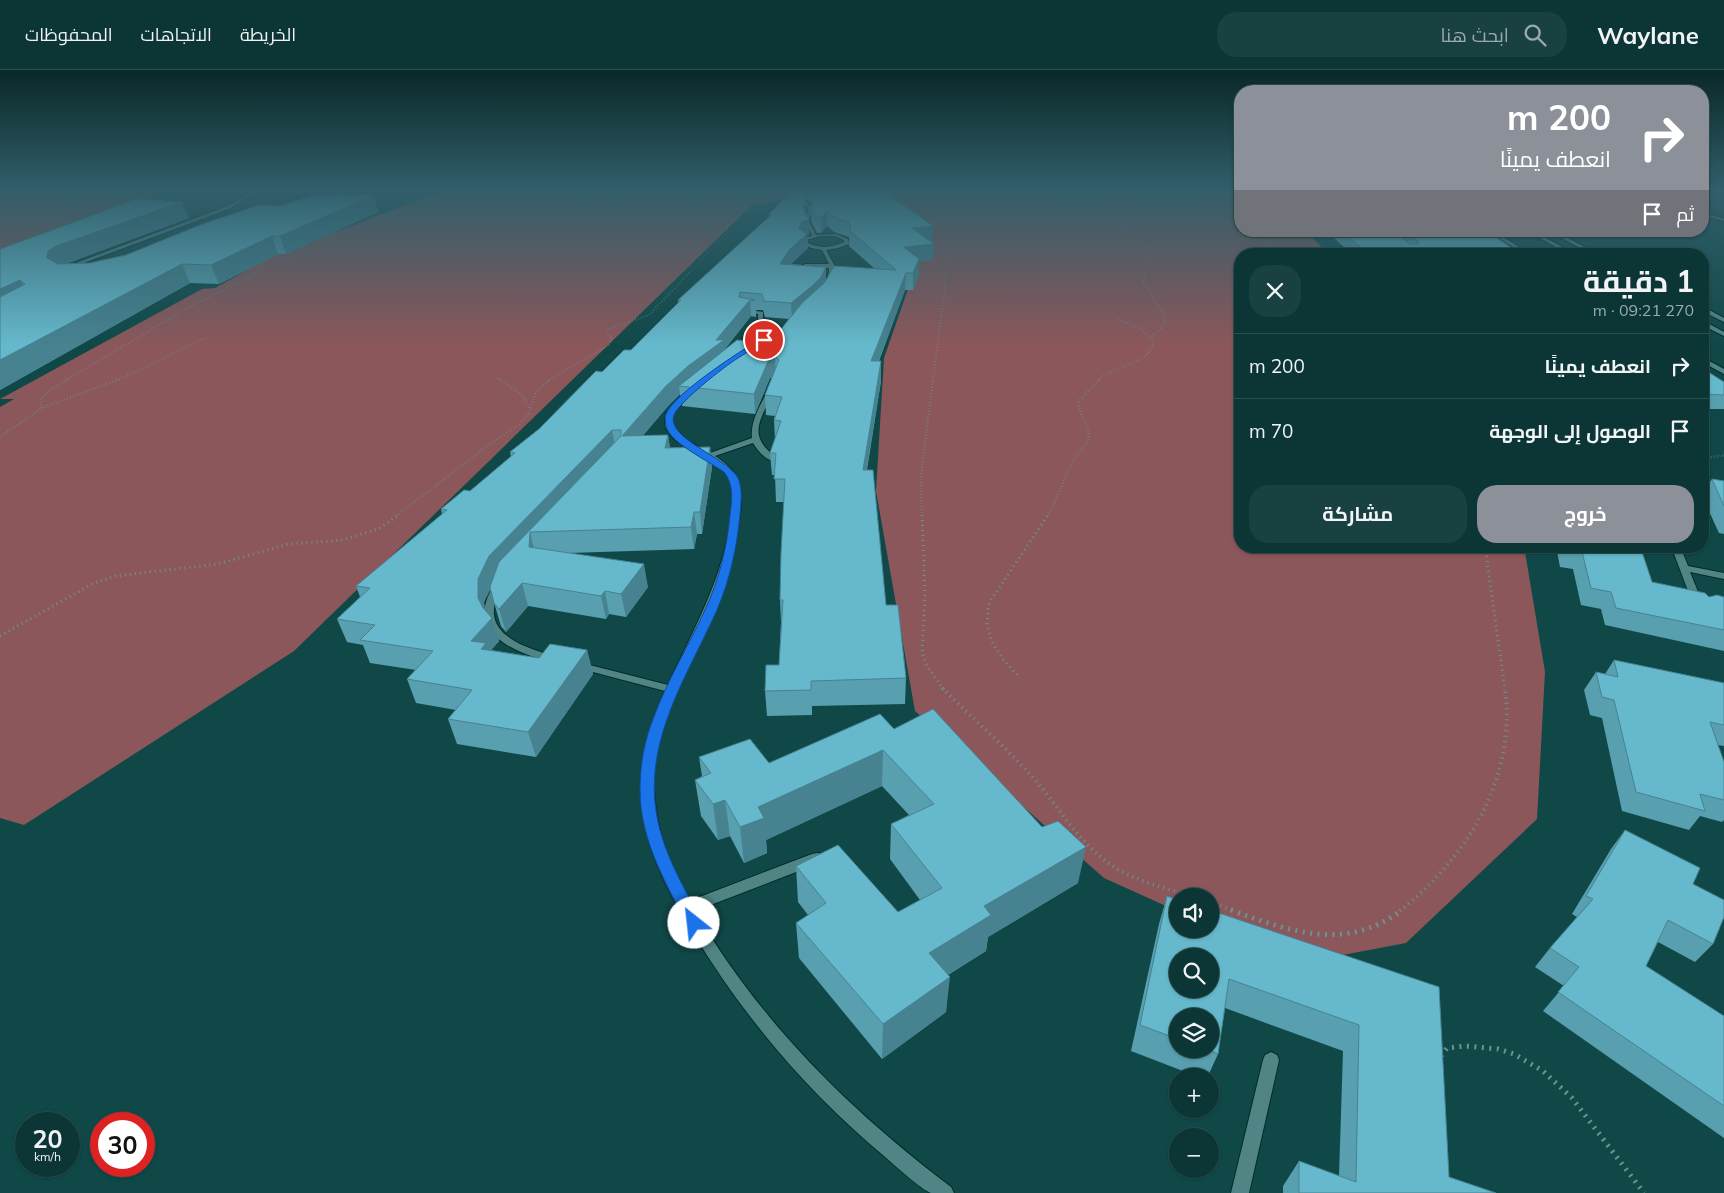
<!DOCTYPE html>
<html lang="ar">
<meta charset="utf-8">
<style>
body{margin:0;font-family:Mulish,Cairo,sans-serif;background:#1a4142;color:#f1f3f6;direction:rtl;height:100vh;display:flex;flex-direction:column;font-size:19px;white-space:nowrap}
*{box-sizing:border-box;margin:0}
p{font-size:16px;color:#9aabad}
.icon{flex:none;width:28px;height:28px;fill:none;stroke:currentColor;stroke-width:2;stroke-linecap:round;stroke-linejoin:round}
.map{position:relative;flex:1;overflow:hidden;direction:ltr}
.details{position:absolute;left:1234px;top:178px;width:475px;height:305px;display:flex;flex-direction:column;background:#0c3636;border-radius:20px;box-shadow:0 1px 4px #0004,0 0 0 1px #2c5051;direction:rtl}
.details>*{flex:none}
.hud{position:absolute;left:1234px;top:15px;width:475px;height:152px;border-radius:20px;box-shadow:0 1px 4px #0004,0 0 0 1px #2c5051;direction:rtl;background:#8c9099;color:#fff;overflow:hidden}
.fabs{position:absolute;left:1169px;top:818px;display:grid;gap:10px}
.fabs a{display:grid;place-items:center;width:50px;height:50px;border-radius:50%;background:#0c3636;box-shadow:0 1px 4px #0004,0 0 0 1px #2c5051;font-size:25px}
.speed{position:absolute;left:15px;top:1042px;display:flex;gap:10px;font-size:25px;font-weight:700;text-align:center}
.speed>*{display:grid;place-content:center;width:65px;height:65px;border-radius:50%;background:#0c3636;box-shadow:0 1px 4px #0004,0 0 0 1px #2c5051;line-height:1}
.speed small{font-size:12px;font-weight:400}
.speed .limit{border:8px solid #d22;background:#fff;color:#111}
.pin{position:absolute;display:grid;place-items:center;width:42px;height:42px;color:#fff;margin:-21px;border:2px solid #fff;border-radius:50%;box-shadow:0 1px 5px #0007}
.me{position:absolute;width:55px;margin:-28px;rotate:331deg;stroke-linejoin:round;filter:drop-shadow(0 0 4px #0008)}
.turn{display:flex;align-items:center;gap:18px;height:105px;padding:0 15px;font-size:22px}
.turn .icon{width:65px;height:65px;stroke-width:2.5}
.turn b{display:block;font-size:35px;line-height:42px}
.then{display:flex;align-items:center;height:48px;padding:0 15px;background:#0003;gap:10px;font-size:19px}
.round{display:grid;place-items:center;flex:none;width:52px;height:52px;border-radius:20px;background:#1a4142}
.head{display:flex;align-items:center;justify-content:space-between;height:85px;padding:0 15px}
h1{font-size:30px;font-weight:700;line-height:38px}
.cta{display:flex;gap:10px;margin-top:auto;padding:10px 15px}
.cta a{flex:1;height:58px;border-radius:20px;background:#8c9099;color:#fff;font-size:20px;font-weight:700;line-height:58px;text-align:center}
.cta a+a{background:#1a4142;color:#f1f3f6}
ul{padding:0;list-style:none}
li{display:flex;align-items:center;gap:15px;height:65px;padding:0 15px;border-top:1px solid #2c5051}
li div{flex:1}
li b{display:block;font-size:19px}
li em{font-style:normal}
header{display:flex;align-items:center;gap:30px;box-sizing:border-box;height:70px;padding:0 25px;background:#0c3636;border-bottom:1px solid #2c5051}
header strong{font-size:24px}
nav{display:flex;gap:28px;margin-inline-start:auto;font-size:18px}
.search{width:350px;height:45px;background:#1a4142;display:flex;align-items:center;gap:12px;box-sizing:border-box;padding:0 18px;border-radius:20px;color:#9aabad;font-size:19px}
.map>svg:first-child{display:block}
.green{fill:#8c575a}
.lines{fill:none;stroke-linecap:round;stroke-linejoin:round}
.service-casing{stroke:#012c2c;stroke-width:2}
.minor-casing{stroke:#012c2c;stroke-width:2}
.tertiary-casing{stroke:#012c2c;stroke-width:2}
.path-far5{stroke:#6b9393;stroke-width:1;stroke-dasharray:0.5 2;stroke-linecap:butt}
.path-far4{stroke:#6b9393;stroke-width:2;stroke-dasharray:0.5 2.5;stroke-linecap:butt}
.path-far3{stroke:#6b9393;stroke-width:2.5;stroke-dasharray:0.5 2.5;stroke-linecap:butt}
.path-far2{stroke:#6b9393;stroke-width:3;stroke-dasharray:1 4;stroke-linecap:butt}
.path-far1{stroke:#6b9393;stroke-width:4;stroke-dasharray:1 4.5;stroke-linecap:butt}
.path{stroke:#6b9393;stroke-width:5;stroke-dasharray:2 5.5;stroke-linecap:butt}
.service{fill:#518585;fill-rule:evenodd}
.minor{fill:#518585;fill-rule:evenodd}
.tertiary{fill:#518585;fill-rule:evenodd}
.wall{fill:#589fb0;fill-rule:evenodd}
.shaded-wall{fill:#478290}
.building{fill:#66b9cd;stroke:#478290;fill-rule:evenodd}
.route{fill:#1a73e8;stroke:#114b97}
</style>
<header>
<strong>Waylane</strong>
<div class="search"><svg class="icon" aria-label="search" viewBox="0 0 24 24"><circle cx="10" cy="10" r="6"/><path d="M15 15l6 6"/></svg>ابحث هنا</div>
<nav><a>الخريطة</a><a>الاتجاهات</a><a>المحفوظات</a></nav>
</header>
<div class="map">
<svg width="1724" height="1123" viewBox="0 0 1724 1123">
<rect width="100%" height="100%" fill="#104848"/>
<path class="green" d="M 0,120 L 147,120 L 156,126 L 129,139 L 0,184 Z
M 443,120 L 841,120 L 752,135 L 294,581 L 24,755 L 0,748 L 0,337 L 14,329 L 0,329 L 202,219 L 215,218 L 270,187 Z
M 859,120 L 1240,120 L 1240,161 L 1305,161 L 1329,184 L 1240,184 L 1240,476 L 1524,476 L 1545,602 L 1537,749 L 1406,873 L 1295,894 L 1210,856 L 1210,826 L 1178,826 L 1177,841 L 1104,808 L 915,641 L 876,421 L 884,288 L 914,202 Z"/>
<g class="lines">
<g class="service-casing">
<path id="service" d="M 1702,142 L 1724,149 L 1724,151 L 1702,145 Z
M 744,239 L 763,242 L 763,253 L 784,260 L 781,262 L 758,255 L 758,244 L 742,242 L 742,240 Z
M 1271,982 L 1277,985 L 1279,990 L 1249,1123 L 1231,1123 L 1263,990 L 1265,985 Z"/>
</g>
<g class="minor-casing">
<path id="minor" d="M 251,120 L 255,120 L 246,129 L 229,139 L 70,198 L 65,197 L 225,137 L 244,127 Z
M 344,120 L 350,120 L 324,130 L 321,129 Z
M 797,123 L 799,123 L 812,138 L 809,151 L 816,165 L 836,164 L 848,169 L 849,174 L 838,178 L 826,180 L 835,196 L 833,213 L 828,212 L 829,198 L 805,198 L 802,196 L 805,194 L 829,194 L 822,180 L 811,178 L 801,173 L 802,168 L 812,166 L 805,151 L 808,138 ZM 821,166 L 835,166 L 844,170 L 844,172 C 832,178 818,179 806,172 L 806,170 Z
M 1487,161 L 1493,161 L 1531,184 L 1525,184 Z
M 791,252 L 794,254 L 793,255 L 751,279 L 746,278 Z
M 1702,287 L 1724,299 L 1724,304 L 1702,292 Z
M 770,320 L 773,322 C 761,350 746,365 776,387 L 776,391 C 766,391 758,381 753,373 L 715,386 C 723,391 732,398 736,407 C 744,422 741,440 738,456 C 729,519 700,565 675,621 C 666,643 658,666 655,690 C 649,741 664,787 689,831 L 812,784 L 817,783 L 822,784 L 824,788 L 822,792 L 695,841 C 761,953 848,1039 951,1117 L 954,1123 C 947,1123 937,1123 931,1123 C 923,1121 892,1093 884,1086 C 809,1023 746,950 695,866 C 675,833 655,798 646,760 C 634,713 645,665 665,621 L 574,597 L 573,595 L 578,592 L 668,615 C 693,560 723,509 731,448 C 733,435 735,420 728,407 C 716,384 676,381 666,358 C 664,354 666,347 666,343 L 688,322 L 692,322 L 692,324 L 673,343 L 673,357 L 688,371 L 710,383 L 752,368 C 750,352 760,336 767,322 Z
M 1671,476 L 1680,476 L 1688,496 L 1724,503 L 1724,509 L 1690,502 L 1703,534 L 1701,536 L 1698,537 L 1693,534 Z
M 498,512 L 503,515 C 498,524 493,535 494,545 C 497,571 537,581 558,587 L 559,589 L 558,591 C 550,593 539,588 531,586 C 503,576 473,558 489,524 C 492,519 492,514 498,512 Z"/>
</g>
<g class="tertiary-casing">
<path id="tertiary" d="M 1527,161 L 1533,161 L 1575,184 L 1569,184 Z
M 1548,161 L 1554,161 L 1598,184 L 1592,184 Z
M 1702,236 L 1724,248 L 1724,252 L 1702,241 Z
M 1702,250 L 1724,262 L 1724,266 L 1702,255 Z"/>
</g>
<path class="path-far5" d="M 881,120 L 924,146 L 970,152
M 1054,120 L 1091,132 C 1091,156 1126,152 1139,167 C 1144,172 1147,181 1150,188 L 1145,204
M 1124,120 L 1240,144
M 586,133 L 639,120
M 1196,134 L 1195,125 L 1217,120
M 33,142 L 58,138 L 68,128 L 66,124 L 54,120
M 725,149 L 744,134 L 784,125
M 935,149 L 952,160 L 958,167 L 946,204
M 1265,161 L 1257,166 L 1258,170 L 1287,184
M 18,173 C 32,165 49,158 50,140
M 254,204 C 320,171 390,142 460,120
M 688,204 L 727,163 L 728,154 L 702,129 L 701,120"/>
<path class="path-far4" d="M 1146,203 L 1143,212 L 1165,246 C 1165,256 1159,261 1151,267
M 497,308 L 501,310
M 66,310 L 186,239 L 257,203
M 116,310 C 148,299 175,280 206,268
M 549,310 L 609,275 L 612,268 L 607,262 L 608,259 L 649,245 L 689,203
M 933,310 L 947,203
M 1099,310 C 1114,294 1148,296 1154,272 L 1140,258 L 1114,248"/>
<path class="path-far3" d="M 499,309 L 522,325 L 530,339
M 42,338 L 40,330 L 50,320 L 68,309
M 0,367 L 42,338 L 120,309
M 1702,389 L 1724,385
M 396,446 L 487,376 L 517,356 L 529,344 L 535,324 L 550,309
M 922,446 L 921,405 L 933,309
M 1047,446 C 1058,429 1062,411 1072,393 C 1076,384 1088,376 1089,367 C 1090,353 1077,346 1079,331 L 1100,309"/>
<path class="path-far2" d="M 922,445 L 925,523 L 922,582 L 926,594 L 944,620
M 1485,476 L 1505,620
M 0,566 L 92,514 L 115,506 L 218,494 L 288,474 L 343,470 L 380,458 L 398,445
M 1017,605 L 1003,589 L 992,572 L 987,554 L 989,533 L 1048,445"/>
<path class="path-far1" d="M 942,618 C 973,649 1006,677 1034,709 C 1060,738 1075,768 1107,792 C 1131,810 1162,817 1191,826
M 1210,832 L 1235,841
M 1400,841 C 1467,787 1517,708 1505,618"/>
<path class="path" d="M 1231,840 C 1291,862 1346,882 1402,840
M 1441,986 L 1447,978 L 1465,976 L 1498,979 L 1514,984 L 1543,1001 L 1572,1028 L 1644,1123"/>
<use href="#service" class="service"/>
<use href="#minor" class="minor"/>
<use href="#tertiary" class="tertiary"/>
</g>
<path class="wall" d="M 804,120 L 882,120 L 932,171 L 931,171 L 934,174 L 933,189 L 919,191 L 919,205 L 913,220 L 905,220 L 879,291 L 881,311 L 867,400 L 886,535 L 906,608 L 905,634 L 812,636 L 812,645 L 767,646 L 765,621 L 779,595 L 781,552 L 780,530 L 784,432 L 776,432 L 775,405 L 772,405 L 770,383 L 775,369 L 774,350 L 775,346 L 766,345 L 765,325 L 772,308 L 770,308 L 755,344 L 682,336 L 680,324 L 669,335 L 643,365 L 668,365 L 670,378 L 710,377 L 712,397 L 702,464 L 697,464 L 694,479 L 569,483 L 648,517 L 626,547 L 609,544 L 606,549 L 528,536 L 506,562 L 501,556 L 490,519 L 484,532 L 485,540 L 492,548 L 499,571 L 491,580 L 539,588 L 587,580 L 593,604 L 536,687 L 457,674 L 448,649 L 456,640 L 416,633 L 407,609 L 416,600 L 370,593 L 363,575 L 347,572 L 337,549 L 360,527 L 356,516 L 442,444 L 441,439 L 470,421 L 511,387 L 510,382 L 539,359 L 602,302 L 631,280 L 678,234 L 678,230 L 769,147 L 769,144 L 804,123 ZM 806,128 L 811,134 L 811,151 L 817,163 L 821,163 L 827,156 L 834,162 L 849,167 L 849,176 L 875,199 L 826,210 L 826,197 L 791,194 L 808,178 L 807,165 L 809,165 L 805,143 L 806,138 ZM 756,240 L 763,240 L 765,247 L 789,249 L 770,273 L 725,280 L 725,279 L 751,246 L 756,247 Z
M 374,125 L 378,142 L 286,184 L 278,184 L 219,214 L 190,213 L 0,320 L 0,179 L 189,148 L 68,193 L 90,193 L 126,185 L 280,136 Z
M 1326,161 L 1482,161 L 1521,184 L 1352,184 Z
M 1702,298 L 1724,312 L 1724,339 L 1702,339 Z
M 1712,409 L 1724,411 L 1724,464 L 1719,463 L 1702,426 L 1702,424 Z
M 1556,476 L 1640,476 L 1652,512 L 1709,527 L 1724,527 L 1724,581 L 1605,555 L 1601,539 L 1581,535 L 1573,499 L 1560,497 Z
M 1614,590 L 1724,613 L 1724,676 L 1718,675 L 1724,692 L 1724,750 L 1722,752 L 1700,746 L 1689,760 L 1622,741 L 1602,648 L 1590,645 L 1584,620 L 1596,602 L 1605,604 Z
M 894,659 L 1078,813 L 988,867 L 986,881 L 948,905 L 946,942 L 882,989 L 799,888 L 796,853 L 808,845 L 798,832 L 796,796 L 898,842 L 920,830 L 890,789 L 891,754 L 909,745 L 882,716 L 766,770 L 767,783 L 744,793 L 730,766 L 718,770 L 701,746 L 695,710 L 702,706 L 699,687 L 769,693 Z
M 1625,760 L 1693,814 L 1713,874 L 1695,892 L 1658,872 L 1646,896 L 1724,946 L 1724,1068 L 1543,941 L 1564,916 L 1535,897 L 1550,878 L 1577,847 L 1572,844 L 1611,779 Z
M 1167,826 L 1439,917 L 1449,1107 L 1496,1123 L 1283,1123 L 1283,1116 L 1299,1091 L 1339,1106 L 1343,981 L 1225,938 L 1218,984 L 1208,1006 L 1196,1006 L 1131,981 L 1159,854 ZM 1178,946 L 1210,979 L 1178,979 Z"/>
<path class="shaded-wall" d="M 374,125 L 378,142 L 286,184 L 280,166 Z
M 806,125 L 806,138 L 803,152 L 809,150 L 809,165 L 807,165 L 808,178 L 790,195 L 780,194 L 789,180 L 799,159 Z
M 182,132 L 189,148 L 65,194 L 58,199 L 47,188 L 48,181 L 56,176 Z
M 827,141 L 827,156 L 821,163 L 821,148 Z
M 933,156 L 932,171 L 912,173 L 912,158 Z
M 272,166 L 278,184 L 219,214 L 211,195 Z
M 934,174 L 933,189 L 919,191 L 919,205 L 913,220 L 913,203 L 904,177 Z
M 182,194 L 190,213 L 0,320 L 0,290 Z
M 826,197 L 826,212 L 792,249 L 791,233 Z
M 906,203 L 905,220 L 871,311 L 871,291 Z
M 20,210 L 30,230 L 0,245 L 0,219 Z
M 740,222 L 741,238 L 750,230 L 751,246 L 725,279 L 725,288 L 679,316 L 680,324 L 669,335 L 626,386 L 622,366 L 666,316 L 716,270 L 739,227 Z
M 775,286 L 776,305 L 770,308 L 755,344 L 754,324 L 769,289 Z
M 881,291 L 881,311 L 863,422 L 863,400 Z
M 612,360 L 616,380 L 530,462 L 535,484 L 496,509 L 484,532 L 485,551 L 478,528 L 478,509 L 489,486 Z
M 668,365 L 671,385 L 665,378 Z
M 710,377 L 712,397 L 702,464 L 700,442 Z
M 694,442 L 697,464 L 694,479 L 691,457 Z
M 644,494 L 648,517 L 626,547 L 621,524 Z
M 522,513 L 528,536 L 506,562 L 499,539 Z
M 605,521 L 609,544 L 606,549 L 601,526 Z
M 492,548 L 499,571 L 489,583 L 493,597 L 471,571 Z
M 587,580 L 593,604 L 536,687 L 528,662 Z
M 883,680 L 882,716 L 766,770 L 767,783 L 744,793 L 740,757 L 758,737 Z
M 725,730 L 730,766 L 718,770 L 713,734 Z
M 1086,777 L 1078,813 L 988,867 L 986,881 L 926,918 L 929,883 L 984,836 Z
M 950,907 L 946,942 L 882,989 L 883,954 Z"/>
<path class="building" d="M 793,120 L 802,120 L 806,125 L 803,138 L 809,150 L 801,152 L 799,159 L 807,164 L 789,180 L 780,194 L 826,197 L 821,207 L 812,216 L 791,233 L 764,231 L 762,224 L 740,222 L 739,227 L 755,230 L 750,230 L 716,270 L 724,270 L 688,296 L 666,316 L 622,366 L 668,365 L 665,378 L 710,377 L 700,442 L 694,442 L 691,457 L 530,462 L 529,477 L 644,494 L 621,524 L 605,521 L 601,526 L 522,513 L 499,539 L 494,533 L 490,517 L 499,492 L 621,366 L 621,360 L 612,360 L 489,486 L 478,509 L 478,528 L 483,538 L 492,548 L 471,571 L 486,573 L 481,579 L 539,588 L 550,574 L 587,580 L 528,662 L 448,649 L 472,620 L 407,609 L 433,581 L 360,570 L 375,555 L 337,549 L 370,518 L 356,516 L 447,440 L 441,439 L 464,420 L 470,421 L 515,383 L 510,382 L 539,359 L 596,301 L 602,302 L 624,280 L 631,280 L 681,230 L 678,230 L 771,145 L 769,144 Z
M 811,120 L 882,120 L 933,156 L 912,158 L 934,174 L 904,177 L 919,189 L 913,203 L 906,203 L 871,291 L 881,291 L 863,400 L 873,400 L 886,535 L 898,535 L 906,608 L 811,611 L 811,620 L 765,621 L 766,595 L 779,595 L 783,530 L 780,530 L 781,483 L 785,409 L 774,409 L 776,383 L 770,383 L 781,351 L 774,350 L 782,327 L 765,325 L 779,290 L 775,286 L 769,289 L 754,324 L 679,316 L 737,270 L 770,273 L 802,233 L 825,212 L 834,196 L 896,200 L 849,160 L 851,158 L 849,152 L 833,147 L 827,141 L 821,148 L 817,148 L 811,136 L 813,123 Z
M 317,124 L 374,125 L 280,166 L 272,166 L 211,195 L 182,194 L 0,290 L 0,227 L 25,214 L 20,210 L 0,219 L 0,179 L 137,129 L 182,132 L 56,176 L 48,181 L 47,188 L 58,194 L 90,193 L 126,185 L 200,155 L 259,135 L 280,136 Z
M 1341,161 L 1488,162 L 1521,184 L 1369,184 ZM 1405,163 L 1418,171 L 1418,174 L 1410,174 L 1402,168 Z
M 1702,298 L 1724,312 L 1724,325 L 1702,324 Z
M 1712,409 L 1724,411 L 1724,436 Z
M 1568,476 L 1640,476 L 1652,512 L 1705,523 L 1709,527 L 1717,525 L 1724,527 L 1724,560 L 1616,538 L 1611,522 L 1591,518 L 1582,482 L 1569,480 Z
M 1614,590 L 1724,613 L 1724,655 L 1710,652 L 1724,692 L 1724,730 L 1700,724 L 1705,741 L 1636,722 L 1614,630 L 1602,627 L 1596,602 L 1618,607 Z
M 933,639 L 1042,757 L 1058,751 L 1086,777 L 984,836 L 991,845 L 929,883 L 950,907 L 883,954 L 796,853 L 826,833 L 796,796 L 838,775 L 898,842 L 942,818 L 891,754 L 934,734 L 883,680 L 758,737 L 764,748 L 740,757 L 725,730 L 713,734 L 695,710 L 711,703 L 699,687 L 750,669 L 769,693 L 880,644 L 894,659 Z
M 1625,760 L 1700,798 L 1693,814 L 1724,830 L 1724,847 L 1713,874 L 1668,850 L 1646,896 L 1724,946 L 1724,1036 L 1558,922 L 1579,897 L 1550,878 L 1593,829 L 1586,826 Z
M 1167,826 L 1178,830 L 1178,859 L 1210,859 L 1210,840 L 1439,917 L 1449,1107 L 1496,1123 L 1299,1123 L 1299,1091 L 1356,1112 L 1359,955 L 1229,909 L 1218,984 L 1205,979 L 1210,979 L 1210,946 L 1178,946 L 1178,969 L 1140,955 ZM 1178,886 L 1210,886 L 1210,919 L 1178,919 Z"/>
<linearGradient id="sky" x2="0" y2="1"><stop stop-color="#092828"/><stop offset="0.43" stop-color="#315e6a"/><stop offset="1" stop-color="#315e6a" stop-opacity="0"/></linearGradient>
<rect width="1724" height="277" fill="url(#sky)"/>
<path class="route" d="M 761,269 L 767,270 C 759,277 748,281 738,288 C 725,296 679,332 674,345 C 665,368 728,388 738,408 C 743,419 741,433 740,445 C 737,477 730,509 717,540 C 685,611 638,678 660,760 C 669,794 687,822 702,853 L 700,857 L 694,859 L 689,857 C 666,814 640,770 640,720 C 640,696 644,672 653,649 C 667,611 688,577 705,540 C 719,510 727,478 730,445 C 732,430 734,415 724,402 C 711,393 680,377 671,365 C 666,360 664,350 666,344 C 675,323 740,281 761,269 Z"/>
</svg>
<div class="fabs">
<a><svg class="icon" aria-label="sound" viewBox="0 0 24 24"><path d="M4 9h4l5-4v14l-5-4H4zM17 9q2 3 0 6"/></svg></a>
<a><svg class="icon" aria-label="search" viewBox="0 0 24 24"><circle cx="10" cy="10" r="6"/><path d="M15 15l6 6"/></svg></a>
<a><svg class="icon" aria-label="layers" viewBox="0 0 24 24"><path d="M12 4l9 5-9 5-9-5zM3 14l9 5 9-5"/></svg></a>
<a>+</a>
<a>−</a>
</div>
<div class="speed"><div>20<small>km/h</small></div><div class="limit">30</div></div>
<div class="pin" style="left:764px;top:270px;background:#d93025"><svg class="icon" aria-label="arrive" viewBox="0 0 24 24"><path d="M6 21V4h12l-3 4 3 4H6"/></svg></div>
<svg class="me" style="left:694px;top:853px" viewBox="-20 -20 40 40"><circle r="19" fill="#fff"/><path d="M0-13L10 11 0 6-10 11z" fill="#1a73e8"/></svg>
<div class="hud">
<div class="turn"><svg class="icon" aria-label="right" viewBox="0 0 24 24"><path d="M7 20v-9h11M14 6l5 5-5 5"/></svg><div><b>200 m</b>انعطف يمينًا</div></div>
<div class="then">ثم<svg class="icon" aria-label="arrive" viewBox="0 0 24 24"><path d="M6 21V4h12l-3 4 3 4H6"/></svg></div>
</div>
<section class="details">
<div class="head"><div><h1>1 دقيقة</h1><p>270 m · 09:21</p></div><a class="round"><svg class="icon" aria-label="close" viewBox="0 0 24 24"><path d="M6 6l12 12M18 6L6 18"/></svg></a></div>
<ul>
<li><svg class="icon" aria-label="right" viewBox="0 0 24 24"><path d="M7 20v-9h11M14 6l5 5-5 5"/></svg><div><b>انعطف يمينًا</b></div><em>200 m</em></li>
<li><svg class="icon" aria-label="arrive" viewBox="0 0 24 24"><path d="M6 21V4h12l-3 4 3 4H6"/></svg><div><b>الوصول إلى الوجهة</b></div><em>70 m</em></li>
</ul>
<div class="cta"><a>خروج</a><a>مشاركة</a></div>
</section>
</div>
